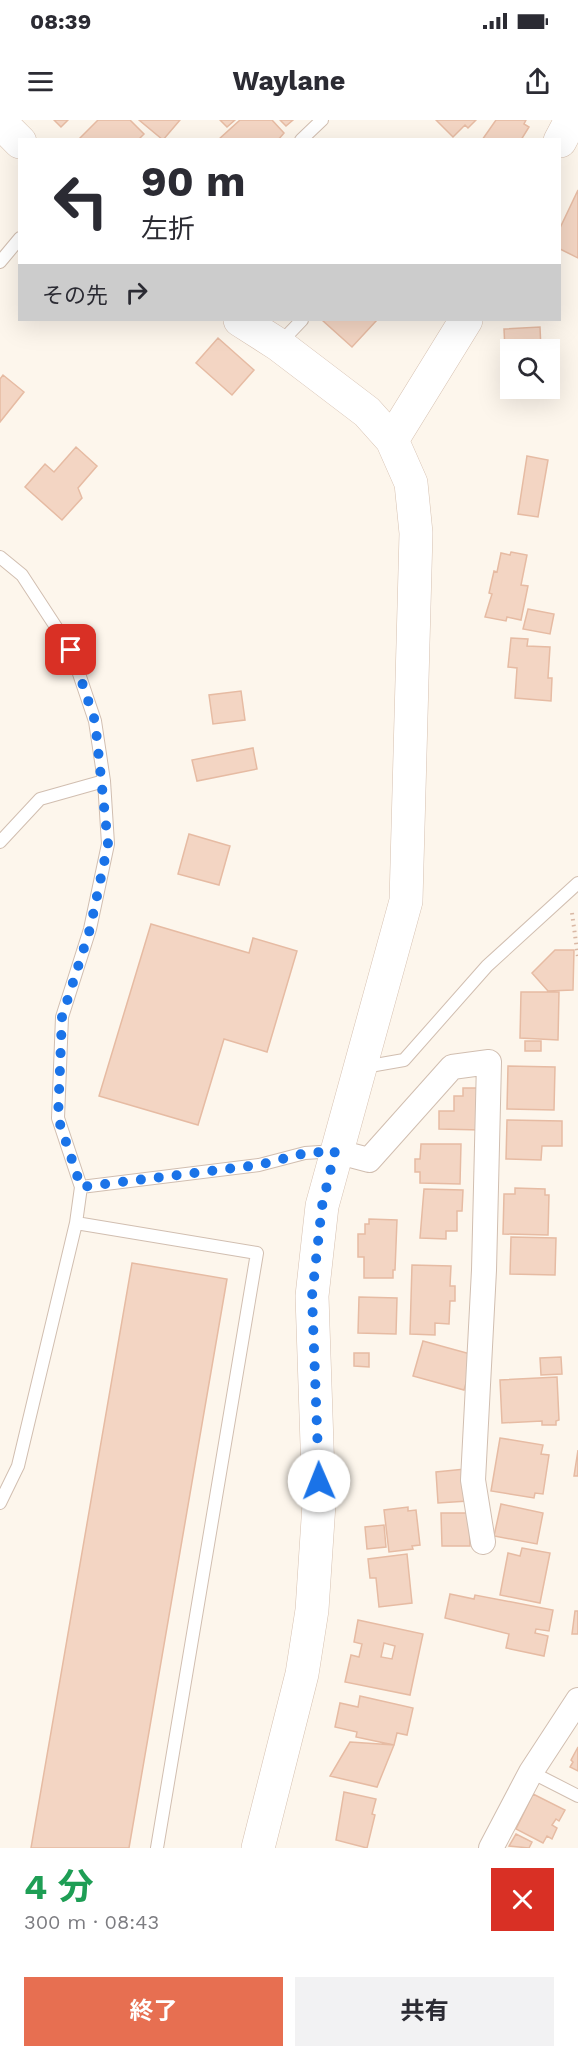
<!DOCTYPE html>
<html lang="ja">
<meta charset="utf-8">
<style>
body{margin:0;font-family:"Work Sans","Noto Sans JP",sans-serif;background:#f2f2f3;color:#2b2b33;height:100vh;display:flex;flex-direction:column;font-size:22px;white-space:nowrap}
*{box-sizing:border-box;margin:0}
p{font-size:20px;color:#7c7c81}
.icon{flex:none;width:33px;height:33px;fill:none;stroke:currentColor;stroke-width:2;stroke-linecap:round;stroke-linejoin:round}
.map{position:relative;height:1728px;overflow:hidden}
.side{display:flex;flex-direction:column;background:#fff;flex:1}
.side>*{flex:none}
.guide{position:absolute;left:18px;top:18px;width:543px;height:183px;border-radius:0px;box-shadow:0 6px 24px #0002;background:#fff;color:#2b2b33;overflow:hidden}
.tools{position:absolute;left:500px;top:219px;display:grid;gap:12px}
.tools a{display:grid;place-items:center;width:60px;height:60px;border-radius:0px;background:#fff;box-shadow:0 6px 24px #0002;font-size:30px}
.pin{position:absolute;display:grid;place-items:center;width:51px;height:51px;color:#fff;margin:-26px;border-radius:12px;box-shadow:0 3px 9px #0006}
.me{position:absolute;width:66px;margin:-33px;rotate:359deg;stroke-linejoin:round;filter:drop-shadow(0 0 4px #0008)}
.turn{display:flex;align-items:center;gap:21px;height:126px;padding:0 24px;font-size:27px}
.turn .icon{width:78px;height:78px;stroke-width:2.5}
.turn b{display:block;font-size:42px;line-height:51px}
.then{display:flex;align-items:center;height:57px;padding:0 24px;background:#0003;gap:12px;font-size:22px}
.round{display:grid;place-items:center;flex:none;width:63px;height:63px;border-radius:0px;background:#f2f2f3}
.headline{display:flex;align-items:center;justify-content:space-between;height:102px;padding:0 24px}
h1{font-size:36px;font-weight:700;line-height:45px;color:#1e9e55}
.primary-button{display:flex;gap:12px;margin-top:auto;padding:12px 24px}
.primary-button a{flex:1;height:69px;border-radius:0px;background:#e76f51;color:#fff;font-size:24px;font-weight:700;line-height:69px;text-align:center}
.primary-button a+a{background:#f2f2f3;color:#2b2b33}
.status{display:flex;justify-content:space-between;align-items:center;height:42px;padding:0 30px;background:#fff;direction:ltr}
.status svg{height:16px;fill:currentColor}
header{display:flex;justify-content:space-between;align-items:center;height:78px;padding:0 24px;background:#fff;font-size:27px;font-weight:700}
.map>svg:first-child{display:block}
.building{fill:#f3d5c3;stroke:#e6bba3;stroke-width:1.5;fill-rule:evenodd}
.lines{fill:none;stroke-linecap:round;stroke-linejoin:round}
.lane-casing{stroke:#d1beb0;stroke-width:14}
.street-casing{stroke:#d1beb0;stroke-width:26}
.secondary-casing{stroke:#d6c0b0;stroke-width:34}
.path{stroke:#d9b8a5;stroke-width:4;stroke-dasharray:1.5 4.5;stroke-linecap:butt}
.lane{stroke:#fff;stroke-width:12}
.street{stroke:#fff;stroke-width:24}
.secondary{stroke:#fff;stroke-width:33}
.route{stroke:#1a73e8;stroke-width:10;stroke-dasharray:0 18}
</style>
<div class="status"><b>08:39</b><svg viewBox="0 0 49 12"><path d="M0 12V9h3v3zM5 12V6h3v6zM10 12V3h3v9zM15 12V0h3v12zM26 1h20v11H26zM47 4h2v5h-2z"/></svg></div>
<header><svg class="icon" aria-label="menu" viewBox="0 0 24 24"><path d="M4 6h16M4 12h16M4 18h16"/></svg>Waylane<svg class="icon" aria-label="share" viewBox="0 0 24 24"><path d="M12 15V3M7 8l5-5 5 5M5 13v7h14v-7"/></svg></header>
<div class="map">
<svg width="578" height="1728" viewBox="0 0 578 1728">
<rect width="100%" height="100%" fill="#fdf6ec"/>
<path class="building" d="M 54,0 L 68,0 L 61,7 Z
M 98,0 L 130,0 L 144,14 L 138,20 L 78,20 Z
M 139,0 L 180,0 L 163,20 Z
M 220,0 L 235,0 L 227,7 Z
M 240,0 L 272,0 L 284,13 L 278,20 L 218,20 Z
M 280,0 L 293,0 L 286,6 Z
M 436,0 L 476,0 L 468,8 L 465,5 L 453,17 Z
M 496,0 L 526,0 L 524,4 L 529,7 L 521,20 L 482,20 Z
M 578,70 L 578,138 L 560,129 L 560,108 Z
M 322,200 L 377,200 L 352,227 Z
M 540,207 L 541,230 L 510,230 L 510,250 L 506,250 L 504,209 Z
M 218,218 L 254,250 L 232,275 L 196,243 Z
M 3,255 L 24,272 L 0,302 L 0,259 Z
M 76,327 L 97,346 L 78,368 L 82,378 L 62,400 L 25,367 L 45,344 L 54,352 Z
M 527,336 L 548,340 L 538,397 L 518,394 Z
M 511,432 L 527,435 L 521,465 L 528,466 L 521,500 L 507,497 L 506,501 L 485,497 L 492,474 L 489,473 L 494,451 L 497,452 L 501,433 L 510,435 Z
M 528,489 L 554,494 L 550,514 L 523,509 Z
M 511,518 L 528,519 L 527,526 L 550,527 L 548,558 L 552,558 L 551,581 L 515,578 L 517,548 L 508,547 Z
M 241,571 L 245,600 L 213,604 L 209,575 Z
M 253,628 L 257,649 L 197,661 L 192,640 Z
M 189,714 L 230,726 L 219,765 L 178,754 Z
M 151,804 L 249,833 L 253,818 L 297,831 L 267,932 L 224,919 L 198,1005 L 99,976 Z
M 555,830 L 574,830 L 573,870 L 548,871 L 532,853 Z
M 521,872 L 559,872 L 558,920 L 520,918 Z
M 525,921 L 541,921 L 541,931 L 525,931 Z
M 508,946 L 555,947 L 554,990 L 507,989 Z
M 463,968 L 482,968 L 481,1010 L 439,1009 L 439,991 L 454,991 L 454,976 L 463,976 Z
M 507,1000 L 562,1001 L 562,1026 L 542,1026 L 541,1040 L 506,1039 Z
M 421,1024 L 461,1024 L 460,1064 L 420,1063 L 420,1052 L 415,1052 L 415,1039 L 420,1039 Z
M 515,1068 L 545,1069 L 545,1075 L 549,1075 L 548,1115 L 503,1114 L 504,1074 L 515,1074 Z
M 424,1069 L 463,1070 L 462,1091 L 457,1091 L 457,1111 L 446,1111 L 446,1119 L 420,1118 Z
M 369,1099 L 397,1100 L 395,1150 L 393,1150 L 393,1158 L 364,1158 L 364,1137 L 358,1137 L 358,1114 L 365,1114 L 365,1104 L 369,1104 Z
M 511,1117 L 556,1118 L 555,1155 L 510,1154 Z
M 132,1143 L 227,1159 L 129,1728 L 31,1728 Z
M 412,1145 L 451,1146 L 450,1166 L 455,1166 L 455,1181 L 450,1181 L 449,1204 L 435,1203 L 435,1215 L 410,1214 Z
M 359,1177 L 397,1178 L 396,1214 L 358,1213 Z
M 423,1221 L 474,1235 L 464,1270 L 413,1256 Z
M 354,1233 L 369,1233 L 369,1247 L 354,1246 Z
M 561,1237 L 562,1254 L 541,1255 L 540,1238 Z
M 557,1257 L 559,1300 L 556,1301 L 556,1305 L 542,1305 L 542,1301 L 502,1303 L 500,1260 Z
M 500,1318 L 543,1325 L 541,1334 L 549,1335 L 543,1374 L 535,1373 L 534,1378 L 491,1371 Z
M 578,1330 L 578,1356 L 574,1356 Z
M 465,1349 L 468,1381 L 438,1383 L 436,1352 Z
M 501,1384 L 543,1393 L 537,1424 L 494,1416 Z
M 408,1387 L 408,1391 L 416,1390 L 420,1425 L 412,1426 L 413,1429 L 389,1432 L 384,1390 Z
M 441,1393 L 469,1393 L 470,1426 L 442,1426 Z
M 384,1405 L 386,1427 L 367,1429 L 365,1407 Z
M 522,1428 L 550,1433 L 540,1483 L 500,1475 L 508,1433 L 520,1436 Z
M 407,1434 L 412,1483 L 379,1487 L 376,1458 L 370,1458 L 368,1439 Z
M 450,1474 L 474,1479 L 475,1475 L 553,1490 L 549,1511 L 536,1509 L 535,1513 L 548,1516 L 544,1536 L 506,1528 L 509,1514 L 445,1498 Z
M 575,1491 L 578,1491 L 578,1514 L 572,1514 Z
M 358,1500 L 423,1514 L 410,1575 L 345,1562 L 351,1535 L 359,1537 L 362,1524 L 354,1522 ZM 384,1523 L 395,1526 L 392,1539 L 381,1537 Z
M 360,1576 L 413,1588 L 407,1615 L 397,1613 L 394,1625 L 356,1617 L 357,1612 L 335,1607 L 340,1583 L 358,1587 Z
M 350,1622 L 394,1625 L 377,1667 L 330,1656 Z
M 578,1627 L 578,1651 L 570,1647 L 573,1642 L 571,1640 Z
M 344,1672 L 376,1679 L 372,1694 L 375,1695 L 367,1728 L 336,1720 Z
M 533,1674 L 565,1690 L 559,1701 L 556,1699 L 552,1705 L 557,1708 L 552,1719 L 547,1716 L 543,1723 L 516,1709 Z
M 516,1714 L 532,1722 L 529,1728 L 509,1726 Z"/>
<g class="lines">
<g class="lane-casing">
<path id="lane" d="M 301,20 L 322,0
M 0,142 L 20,118
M 280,223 L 302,200
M 0,437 L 22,455 L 71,530 L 95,601 L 104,661 L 108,724 L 90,809 L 62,897 L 58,998 L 81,1067 L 76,1103 L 18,1346 L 0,1383
M 0,722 L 40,679 L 104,661
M 364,947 L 404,940 L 487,846 L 578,763
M 81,1067 L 259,1045 L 305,1033 L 335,1031
M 76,1103 L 257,1133 L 157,1728
M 531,1652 L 578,1676"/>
</g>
<g class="street-casing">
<path id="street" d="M 335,1031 L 369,1040 L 452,947 L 489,942 L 484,1150 L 473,1360 L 483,1422
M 491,1728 L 531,1652 L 578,1580"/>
</g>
<g class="secondary-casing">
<path id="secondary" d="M 0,2 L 20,22
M 560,21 L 571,0
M 240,200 L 279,225 L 367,292 L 392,320 L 411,363 L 416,413 L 406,781 L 322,1086 L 312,1176 L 319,1384 L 312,1490 L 302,1554 L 258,1728
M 392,320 L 466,200"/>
</g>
<path class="path" d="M 572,793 L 578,837"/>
<use href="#lane" class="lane"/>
<use href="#street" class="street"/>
<use href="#secondary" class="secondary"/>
</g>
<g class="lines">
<path class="route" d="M 71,530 L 95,601 L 108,724 L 90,809 L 62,897 L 58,998 L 81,1067 L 259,1045 L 306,1033 L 335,1031 L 322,1086 L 312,1176 L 319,1361"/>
</g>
</svg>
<div class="tools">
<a><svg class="icon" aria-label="search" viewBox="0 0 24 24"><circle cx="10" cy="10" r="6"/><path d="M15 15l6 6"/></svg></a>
</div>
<div class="pin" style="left:71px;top:530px;background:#d93025"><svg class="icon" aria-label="arrive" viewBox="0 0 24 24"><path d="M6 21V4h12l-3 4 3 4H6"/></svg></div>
<svg class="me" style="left:319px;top:1361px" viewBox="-20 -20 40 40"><circle r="19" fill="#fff"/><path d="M0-13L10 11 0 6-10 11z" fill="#1a73e8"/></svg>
<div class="guide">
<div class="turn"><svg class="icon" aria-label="left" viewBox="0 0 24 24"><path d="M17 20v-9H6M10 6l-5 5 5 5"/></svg><div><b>90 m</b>左折</div></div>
<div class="then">その先<svg class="icon" aria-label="right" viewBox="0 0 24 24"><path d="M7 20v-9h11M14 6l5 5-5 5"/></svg></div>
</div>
</div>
<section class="side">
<div class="headline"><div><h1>4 分</h1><p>300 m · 08:43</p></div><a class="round" style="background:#d93025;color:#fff"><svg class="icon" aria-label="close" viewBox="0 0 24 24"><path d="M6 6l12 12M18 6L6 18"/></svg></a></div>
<div class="primary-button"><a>終了</a><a>共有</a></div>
</section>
